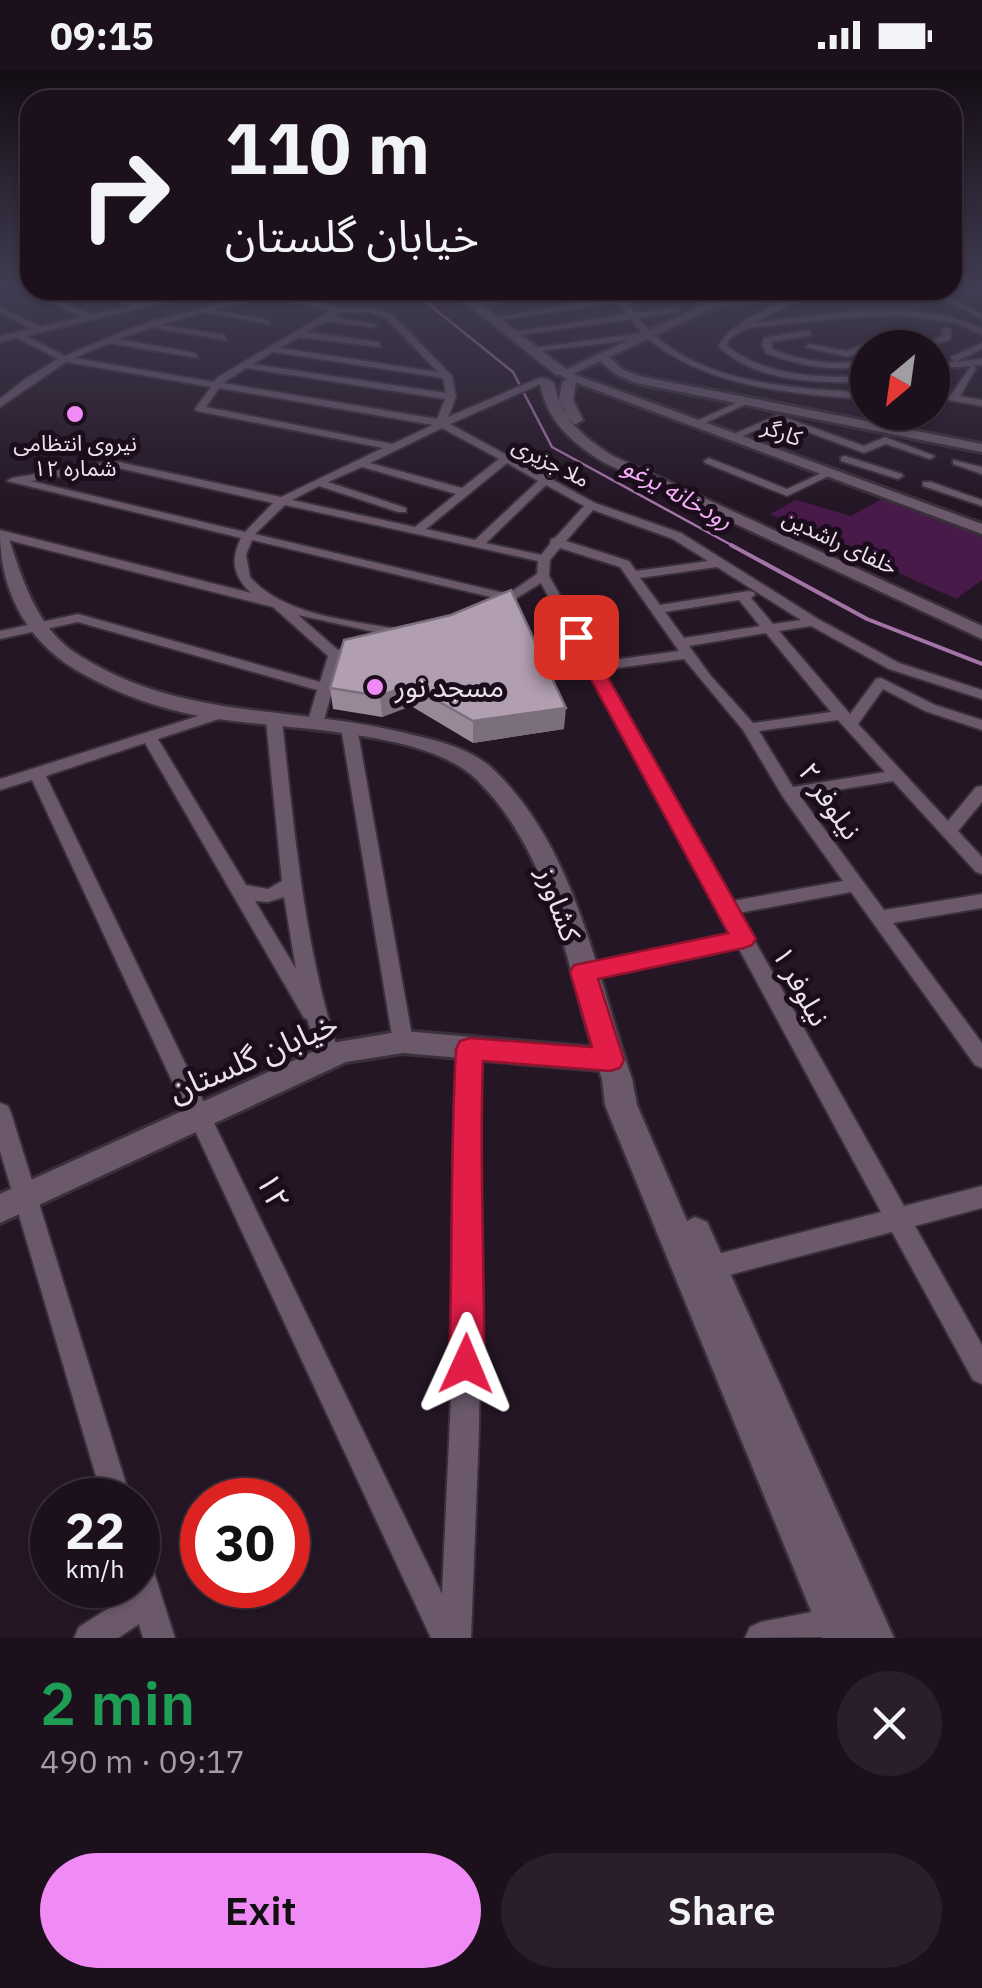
<!DOCTYPE html>
<meta charset="utf-8">
<style>
body{margin:0;font-family:"IBM Plex Sans","Noto Sans Arabic",sans-serif;background:#291e29;color:#f1f3f6;height:100vh;display:flex;flex-direction:column;font-size:38px;white-space:nowrap}
*{box-sizing:border-box;margin:0}
p{font-size:32px;color:#a09da3}
.icon{flex:none;width:55px;height:55px;fill:none;stroke:currentColor;stroke-width:2;stroke-linecap:round;stroke-linejoin:round}
.map{position:relative;height:1568px;overflow:hidden}
.panel{display:flex;flex-direction:column;background:#1c101c;flex:1}
.panel>*{flex:none}
.guide{position:absolute;left:20px;top:20px;width:942px;height:210px;border-radius:30px;box-shadow:0 2px 8px #0004,0 0 0 2px #3a303b;background:#1c101c;color:#f1f3f6;overflow:hidden}
.needle{width:65px;rotate:209deg}
.tools{position:absolute;left:850px;top:260px;display:grid;gap:20px}
.tools a{display:grid;place-items:center;width:100px;height:100px;border-radius:50%;background:#1c101c;box-shadow:0 2px 8px #0004,0 0 0 2px #3a303b;font-size:50px}
.speed{position:absolute;left:30px;top:1408px;display:flex;gap:20px;font-size:50px;font-weight:700;text-align:center}
.speed>*{display:grid;place-content:center;width:130px;height:130px;border-radius:50%;background:#1c101c;box-shadow:0 2px 8px #0004,0 0 0 2px #3a303b;line-height:1}
.speed small{font-size:25px;font-weight:400}
.speed .limit{border:15px solid #d22;background:#fff;color:#111}
.pin{position:absolute;display:grid;place-items:center;width:85px;height:85px;color:#fff;margin:-42px;border-radius:20px;box-shadow:0 5px 15px #0006}
.me{position:absolute;width:110px;margin:-55px;rotate:1deg;stroke-linejoin:round;filter:drop-shadow(0 0 8px #0008)}
.turn{display:flex;align-items:center;gap:35px;height:210px;padding:0 40px;font-size:45px}
.turn .icon{width:130px;height:130px;stroke-width:2.5}
.turn b{display:block;font-size:70px;line-height:85px}
.round{display:grid;place-items:center;flex:none;width:105px;height:105px;border-radius:52px;background:#291e29}
.summary{display:flex;align-items:center;justify-content:space-between;height:170px;padding:0 40px}
h1{font-size:60px;font-weight:600;line-height:75px;color:#1e9e55}
.cta{display:flex;gap:20px;margin-top:auto;padding:20px 40px}
.cta a{flex:1;height:115px;border-radius:60px;background:#f08bf5;color:#111;font-size:40px;font-weight:600;line-height:115px;text-align:center}
.cta a+a{background:#291e29;color:#f1f3f6}
.status{display:flex;justify-content:space-between;align-items:center;height:70px;padding:0 50px;background:#1c101c;direction:ltr}
.status svg{height:28px;fill:currentColor}
.map>svg:first-child{display:block}
.green{fill:#481a4a}
.lines{fill:none;stroke-linecap:round;stroke-linejoin:round}
.stream-far1{stroke:#a374a6;stroke-width:2.5}
.stream{stroke:#a374a6;stroke-width:4}
.minor-casing{stroke:#3a303a;stroke-width:4}
.tertiary-casing{stroke:#3a303a;stroke-width:6}
.secondary-casing{stroke:#3a303a;stroke-width:5}
.minor{fill:#6b596b;fill-rule:evenodd}
.tertiary{fill:#6b596b;fill-rule:evenodd}
.secondary{fill:#6b596b;fill-rule:evenodd}
.wall{fill:#988898}
.shaded-wall{fill:#7c6f7c}
.building{fill:#b19eb1;stroke:#7c6f7c;stroke-width:2.5}
.route{fill:#e11d48;stroke:#92132f;stroke-width:2.5}
.poi-dot{fill:#f08bf5;stroke:#1b0d1c;stroke-width:4}
.labels{text-anchor:middle;stroke-width:10;stroke-linejoin:round;paint-order:stroke}
.far-street-label{font-size:22px;fill:#ece2ec;stroke:#1b0d1c}
.far-poi-label{font-size:22px;fill:#ece2ec;stroke:#1b0d1c}
.far-water-label{font-size:25px;font-style:italic;fill:#f4aef6;stroke:#1b0d1c}
.poi-label{font-size:28px;fill:#ece2ec;stroke:#1b0d1c;text-anchor:start}
.street-label{font-size:28px;fill:#ece2ec;stroke:#1b0d1c}
.near-street-label{font-size:32px;fill:#ece2ec;stroke:#1b0d1c}
</style>
<div class="status"><b>09:15</b><svg viewBox="0 0 49 12"><path d="M0 12V9h3v3zM5 12V6h3v6zM10 12V3h3v9zM15 12V0h3v12zM26 1h20v11H26zM47 4h2v5h-2z"/></svg></div>
<div class="map">
<svg width="982" height="1568" viewBox="0 0 982 1568">
<rect width="100%" height="100%" fill="#251625"/>
<path class="green" d="M 884,428 L 982,464 L 982,510 L 956,529 L 770,444 L 796,430 L 851,446 Z"/>
<g class="lines">
<path class="stream-far1" d="M 411,220 L 513,302 L 552,377 L 735,477"/>
<path class="stream" d="M 731,475 L 867,549 L 982,594"/>
<g class="minor-casing">
<path id="minor" d="M 97,220 C 114,220 127,233 143,233 C 166,234 190,220 214,220 L 26,266 L 65,286 L 124,261 L 160,249 L 261,224 L 252,220 L 265,220 L 338,238 L 369,238 L 392,244 L 452,306 L 456,327 L 448,347 L 539,308 L 545,308 L 545,312 L 450,354 L 595,433 L 681,463 L 818,549 L 899,593 L 982,620 L 982,629 L 889,599 L 811,556 L 779,561 L 850,644 L 876,609 L 881,608 L 935,635 L 982,650 L 982,660 L 925,641 L 883,619 L 858,654 L 948,751 L 976,717 L 982,716 L 982,732 L 958,761 L 982,787 L 982,804 L 976,802 L 893,711 L 800,726 L 884,840 L 982,824 L 982,838 L 893,853 L 982,973 L 982,998 L 975,995 L 851,822 L 739,843 L 904,1136 L 982,1116 L 982,1138 L 915,1156 L 982,1275 L 982,1314 L 973,1310 L 892,1162 L 710,1210 L 701,1207 L 698,1198 L 701,1189 L 710,1186 L 881,1142 L 738,877 L 583,910 L 576,907 L 573,902 L 576,897 L 583,894 L 731,864 L 541,513 L 502,537 L 495,533 L 499,529 L 252,470 L 246,485 L 250,507 C 286,548 356,550 406,561 L 413,565 L 406,569 L 298,545 L 338,580 L 359,574 L 366,578 L 341,588 L 323,654 L 315,659 L 307,654 L 317,620 L 78,552 L 0,569 L 0,561 L 78,544 L 320,612 L 328,586 L 273,537 L 0,468 L 0,460 L 251,523 C 233,506 230,490 241,468 L 7,411 L 12,408 L 114,391 L 281,427 L 383,378 L 197,341 L 195,339 L 211,317 L 66,292 L 0,337 L 0,329 L 25,309 L 58,289 L 17,268 L 0,272 L 0,266 L 31,259 L 0,242 L 0,237 L 40,257 L 83,247 L 45,230 L 48,226 L 92,245 L 132,236 ZM 271,226 L 331,241 L 218,307 L 214,312 L 74,288 L 109,273 L 198,288 L 195,283 L 117,269 L 157,256 L 160,259 L 227,270 L 224,265 L 160,255 L 204,242 L 270,254 L 267,250 L 212,240 ZM 340,242 L 369,242 L 386,248 L 438,302 L 280,278 L 299,267 L 381,277 L 378,272 L 306,262 L 326,251 L 373,257 L 377,255 L 332,247 ZM 273,282 L 443,308 L 446,323 L 253,294 ZM 246,298 L 445,329 L 437,349 L 223,313 ZM 219,318 L 433,355 L 392,374 L 206,337 ZM 442,358 L 499,389 L 462,418 L 370,393 ZM 507,393 L 538,411 L 475,470 L 426,459 ZM 114,397 L 273,433 L 245,462 L 31,411 ZM 362,397 L 456,424 L 415,457 L 292,430 L 319,416 L 398,442 L 406,442 L 406,438 L 328,412 ZM 546,415 L 584,436 L 555,468 L 551,469 L 550,474 L 541,485 L 486,473 ZM 285,435 L 538,491 L 537,504 L 508,524 L 255,464 ZM 593,440 L 673,469 L 708,491 L 636,501 L 629,491 L 566,471 ZM 560,478 L 620,497 L 679,581 L 598,592 L 549,506 L 550,490 ZM 717,497 L 801,550 L 773,554 L 751,528 L 755,525 L 754,522 L 749,521 L 660,535 L 640,508 ZM 739,530 L 760,556 L 684,568 L 665,542 ZM 766,563 L 831,642 L 753,653 L 710,605 L 689,576 ZM 684,589 L 743,660 L 783,727 L 843,811 L 732,831 L 602,600 ZM 838,650 L 885,702 L 793,717 L 759,661 Z
M 550,220 L 569,220 L 473,236 L 469,234 Z
M 610,220 L 618,220 L 623,226 C 663,220 676,213 714,233 L 714,237 L 708,237 L 680,222 L 626,231 L 635,243 L 680,238 L 677,242 L 638,248 C 691,314 789,318 868,323 L 868,329 C 792,324 708,318 647,268 L 531,282 L 527,279 L 642,263 L 631,249 L 512,266 L 508,263 L 627,244 L 618,232 L 493,251 L 489,249 L 616,227 Z
M 744,220 L 754,220 L 769,228 L 762,230 Z
M 926,220 L 936,220 L 982,244 L 982,249 Z
M 804,223 L 807,227 L 753,253 C 828,245 911,226 982,259 L 982,265 L 957,253 L 900,245 L 833,249 L 747,258 L 729,269 L 727,276 C 767,307 819,308 868,306 L 868,312 C 817,313 758,313 719,277 C 724,255 781,232 804,223 Z
M 947,257 L 951,260 L 950,269 L 927,278 L 914,278 L 943,266 L 943,260 Z
M 809,260 L 812,265 L 771,272 L 772,279 C 804,292 834,296 868,290 L 868,296 C 832,302 799,296 766,283 L 762,275 L 764,268 Z
M 877,268 L 885,272 L 848,287 L 805,277 L 809,274 L 847,281 Z
M 982,273 L 982,279 L 955,292 L 982,289 L 982,295 L 973,295 L 976,298 L 960,326 L 982,330 L 982,336 L 932,327 L 932,321 L 951,325 L 971,296 L 932,299 L 932,293 L 954,292 L 951,287 Z
M 747,328 L 755,330 L 701,355 L 692,353 Z
M 778,345 L 864,376 L 885,367 L 935,386 L 930,389 L 886,374 L 864,383 L 778,351 L 738,368 L 729,366 Z
M 845,386 L 902,404 L 903,406 L 898,409 L 841,391 L 841,387 Z
M 709,388 L 787,419 L 828,400 L 837,402 L 787,426 L 705,393 L 704,391 Z
M 953,390 L 982,397 L 982,404 L 953,394 Z
M 923,412 L 931,412 L 982,430 L 982,436 L 923,416 Z
M 217,640 L 225,645 L 222,648 L 158,669 L 246,815 L 268,819 L 282,811 L 266,651 L 274,646 L 282,651 C 295,765 304,877 340,987 L 336,993 L 329,996 L 322,993 L 307,949 L 304,948 L 145,673 L 46,706 L 442,1524 L 457,1196 L 453,1090 L 460,979 L 463,973 L 470,970 L 477,973 L 480,979 L 475,1090 L 481,1196 L 479,1359 L 471,1568 L 431,1568 L 32,710 L 0,720 L 0,709 ZM 284,827 L 296,899 L 255,831 L 268,832 Z
M 349,652 L 357,657 L 413,972 L 410,978 L 403,981 L 396,978 L 393,972 L 341,657 Z
M 0,1033 L 8,1036 L 11,1043 L 131,1430 L 103,1430 L 0,1081 Z
M 138,1483 L 149,1487 L 175,1568 L 143,1568 L 139,1554 L 118,1568 L 74,1568 L 79,1557 L 131,1524 L 128,1515 L 138,1515 Z
M 837,1537 L 848,1541 L 852,1552 L 848,1563 L 837,1567 L 745,1568 L 750,1557 L 761,1552 Z"/>
</g>
<g class="tertiary-casing">
<path id="tertiary" d="M 952,215 L 982,217 L 982,223 L 949,220 L 952,220 Z
M 832,220 L 867,220 L 713,238 L 609,287 L 623,300 L 639,306 L 982,374 L 982,382 L 636,313 L 615,304 L 600,291 L 573,304 L 982,454 L 982,464 L 564,308 L 559,303 L 707,233 Z
M 403,961 L 610,979 L 620,982 L 624,990 L 620,998 L 610,1001 L 403,983 L 346,992 L 0,1153 L 0,1124 L 332,973 Z"/>
</g>
<g class="secondary-casing">
<path id="secondary" d="M 450,220 L 462,220 L 566,299 L 566,305 L 556,305 Z
M 569,308 L 576,312 L 573,330 L 583,350 L 576,354 L 571,353 L 559,330 L 562,312 Z
M 547,309 L 554,313 C 561,349 583,367 613,386 L 982,556 L 982,569 L 603,392 C 571,372 547,351 540,313 Z
M 0,464 L 9,469 C 20,502 31,538 54,564 C 67,580 85,589 103,599 C 197,648 304,638 405,663 C 435,670 472,678 495,701 C 577,781 596,905 632,1009 L 637,1035 L 687,1151 L 695,1147 L 707,1152 L 894,1568 L 822,1568 L 605,1035 L 602,1009 C 569,910 555,786 477,710 C 424,657 272,660 199,646 C 158,638 121,625 85,605 C 31,577 0,525 0,464 Z"/>
</g>
<use href="#minor" class="minor"/>
<use href="#tertiary" class="tertiary"/>
<use href="#secondary" class="secondary"/>
</g>
<path class="wall" d="M 451,545 L 564,659 L 473,673 L 411,636 L 382,647 L 333,639 L 330,618 Z"/>
<path class="shaded-wall" d="M 410,615 L 411,636 L 382,647 L 380,626 Z
M 566,638 L 564,659 L 473,673 L 473,651 Z"/>
<path class="building" d="M 511,520 L 566,638 L 473,651 L 410,615 L 380,626 L 330,618 L 344,570 L 451,545 Z"/>
<linearGradient id="sky" x2="0" y2="1"><stop stop-color="#140c14"/><stop offset="0.5" stop-color="#403c51"/><stop offset="1" stop-color="#403c51" stop-opacity="0"/></linearGradient>
<rect width="982" height="434" fill="url(#sky)"/>
<path class="route" d="M 576,562 L 585,567 L 756,869 L 752,875 L 744,878 L 598,909 L 624,990 L 620,998 L 610,1001 L 483,991 C 479,1092 485,1193 484,1294 L 479,1306 L 466,1311 L 454,1306 L 449,1294 C 453,1189 450,1084 456,979 L 460,971 L 470,968 L 592,977 L 570,902 L 574,895 L 728,863 L 568,567 Z"/>
<g class="poi-dot">
<circle cx="75" cy="344" r="10"/>
<circle cx="375" cy="617" r="10"/>
</g>
<g class="labels">
<g class="far-street-label">
<text transform="translate(782 362) rotate(20)" y="8">کارگر</text>
<text transform="translate(551 392) rotate(27)" y="8">ملا جزیری</text>
<text transform="translate(840 472) rotate(25)" y="8">خلفای راشدین</text>
</g>
<g class="far-poi-label">
<text x="75" y="381">نیروی انتظامی<tspan x="75" dy="25">شماره ۱۲</tspan></text>
</g>
<g class="far-water-label">
<text transform="translate(678 423) rotate(29)" y="9">رودخانه یرغو</text>
</g>
<g class="poi-label">
<text x="395" y="627">مسجد نور</text>
</g>
<g class="street-label">
<text transform="translate(830 731) rotate(55)" y="10">نیلوفر ۲</text>
<text transform="translate(559 834) rotate(70)" y="10">کشاورز</text>
<text transform="translate(801 916) rotate(61)" y="10">نیلوفر ۱</text>
</g>
<g class="near-street-label">
<text transform="translate(253 987) rotate(-23)" y="11">خیابان گلستان</text>
<text transform="translate(273 1121) rotate(65)" y="11">۱۲</text>
</g>
</g>
</svg>
<div class="tools">
<a><svg class="needle" viewBox="-14 -14 28 28"><path d="M0-13l5 13h-10z" fill="#e53935"/><path d="M0 13l5-13h-10z" fill="#a09da3"/></svg></a>
</div>
<div class="speed"><div>22<small>km/h</small></div><div class="limit">30</div></div>
<div class="pin" style="left:576px;top:567px;background:#d93025"><svg class="icon" aria-label="arrive" viewBox="0 0 24 24"><path d="M6 21V4h12l-3 4 3 4H6"/></svg></div>
<svg class="me" style="left:466px;top:1294px" viewBox="-20 -20 40 40"><path d="M0-17L14 15 0 8-14 15z" fill="#e11d48" stroke="#fff" stroke-width="4"/></svg>
<div class="guide">
<div class="turn"><svg class="icon" aria-label="right" viewBox="0 0 24 24"><path d="M7 20v-9h11M14 6l5 5-5 5"/></svg><div><b>110 m</b>خیابان گلستان</div></div>
</div>
</div>
<section class="panel">
<div class="summary"><div><h1>2 min</h1><p>490 m · 09:17</p></div><a class="round"><svg class="icon" aria-label="close" viewBox="0 0 24 24"><path d="M6 6l12 12M18 6L6 18"/></svg></a></div>
<div class="cta"><a>Exit</a><a>Share</a></div>
</section>
